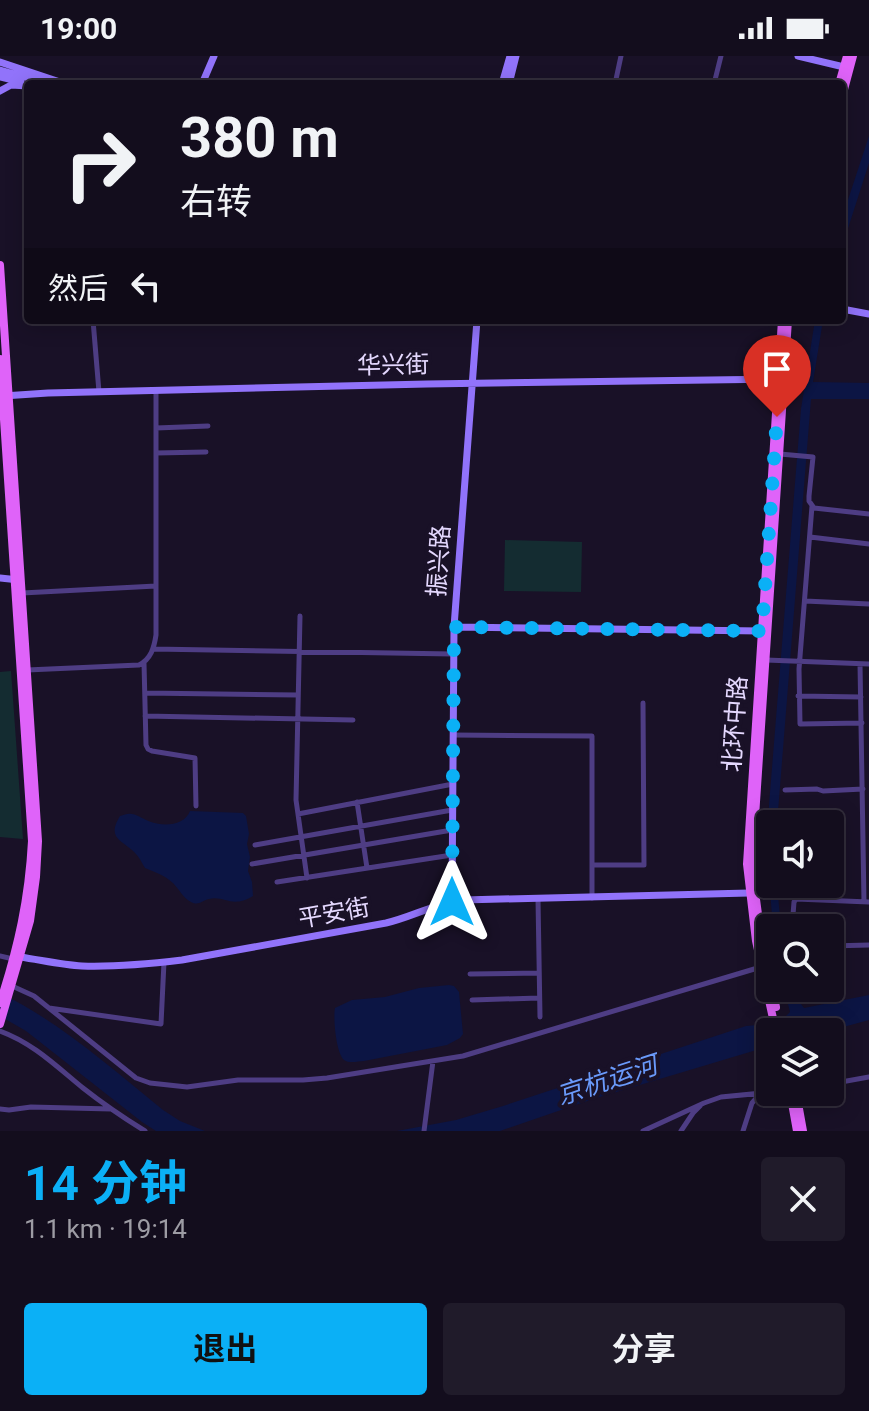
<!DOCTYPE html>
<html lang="zh">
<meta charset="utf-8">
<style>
body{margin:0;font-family:Roboto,"Noto Sans SC",sans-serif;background:#201b2a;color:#f1f3f6;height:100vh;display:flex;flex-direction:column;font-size:30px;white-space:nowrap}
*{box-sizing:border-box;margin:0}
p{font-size:26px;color:#9d9ca4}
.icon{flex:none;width:44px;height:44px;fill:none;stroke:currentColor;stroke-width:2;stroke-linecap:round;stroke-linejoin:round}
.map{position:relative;height:1075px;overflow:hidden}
.panel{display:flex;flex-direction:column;background:#130d1d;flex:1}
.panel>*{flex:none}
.guide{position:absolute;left:24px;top:24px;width:822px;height:244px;border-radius:8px;box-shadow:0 4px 20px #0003,0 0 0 2px #322d3b;background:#130d1d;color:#f1f3f6;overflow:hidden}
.tools{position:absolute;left:756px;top:754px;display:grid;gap:16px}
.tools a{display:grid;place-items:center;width:88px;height:88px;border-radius:8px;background:#130d1d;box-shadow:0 4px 20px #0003,0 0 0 2px #322d3b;font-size:40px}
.pin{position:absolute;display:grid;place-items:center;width:68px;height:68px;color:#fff;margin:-82px -34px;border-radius:50% 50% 50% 0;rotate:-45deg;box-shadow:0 0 8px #0007}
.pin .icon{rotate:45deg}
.me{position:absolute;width:88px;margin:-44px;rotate:0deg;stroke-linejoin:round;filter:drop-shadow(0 0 6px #0008)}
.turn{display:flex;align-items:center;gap:28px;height:168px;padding:0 24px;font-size:36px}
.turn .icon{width:104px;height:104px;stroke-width:2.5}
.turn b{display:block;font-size:56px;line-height:68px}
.then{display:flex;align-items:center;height:76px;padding:0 24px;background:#0003;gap:16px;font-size:30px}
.round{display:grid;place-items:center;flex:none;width:84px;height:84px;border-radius:8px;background:#201b2a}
.head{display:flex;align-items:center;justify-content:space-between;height:136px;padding:0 24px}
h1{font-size:48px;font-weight:700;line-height:60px;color:#0bb0f6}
.button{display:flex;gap:16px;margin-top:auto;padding:16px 24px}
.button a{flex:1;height:92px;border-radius:8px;background:#0bb0f6;color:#111;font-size:32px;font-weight:700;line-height:92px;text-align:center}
.button a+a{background:#201b2a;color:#f1f3f6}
.status{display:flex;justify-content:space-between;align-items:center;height:56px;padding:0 40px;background:#130d1d;direction:ltr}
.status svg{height:22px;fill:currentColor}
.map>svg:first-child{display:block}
.green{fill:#142c31}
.water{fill:#0c1544}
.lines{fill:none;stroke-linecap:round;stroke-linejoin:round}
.street{stroke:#4e3d84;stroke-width:5}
.secondary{stroke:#9173fa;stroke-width:7}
.primary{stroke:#df63f9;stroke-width:8}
.route{stroke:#0bb0f6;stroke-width:14;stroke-dasharray:0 25.2}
.labels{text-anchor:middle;stroke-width:8;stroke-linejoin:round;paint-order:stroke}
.street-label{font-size:24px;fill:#e4d8fe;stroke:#191127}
.water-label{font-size:26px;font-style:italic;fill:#6a9afa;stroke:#191127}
</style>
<div class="status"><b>19:00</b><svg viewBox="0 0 49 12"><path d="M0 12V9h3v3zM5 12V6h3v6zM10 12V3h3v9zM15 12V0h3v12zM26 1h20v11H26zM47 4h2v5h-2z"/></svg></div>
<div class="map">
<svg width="869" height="1075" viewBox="0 0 869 1075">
<rect width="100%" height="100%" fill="#191127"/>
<path class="green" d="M 505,484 L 582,486 L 581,536 L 504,535 Z
M 11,615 L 23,783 L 0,781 L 0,616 Z"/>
<path class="water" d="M 869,80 L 869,107 L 842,191 L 842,162 Z
M 815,264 L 823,264 L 813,326 L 869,327 L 869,343 L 811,343 L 777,768 L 770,768 L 770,828 L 777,828 L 781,872 L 773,872 L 768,809 L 769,749 L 801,353 Z
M 190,755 L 243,757 L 246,760 L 249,778 L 247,788 L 250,801 L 248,815 L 252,826 L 253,840 C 232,853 224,839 209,843 C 201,845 199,850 191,846 C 183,842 179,833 173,827 C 164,819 155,816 145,812 C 141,805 138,799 132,794 C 118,783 108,780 120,760 C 125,759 127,757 132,758 C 139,759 144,764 151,766 C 165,771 185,769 190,755 Z
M 449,929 L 454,930 L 459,936 L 463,978 L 460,982 L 447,989 L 364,1005 C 358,1005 350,1008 344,1004 C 336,997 333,962 335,952 L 352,944 L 385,941 L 419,932 Z
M 784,932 L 793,932 L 795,940 L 804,952 L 869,939 L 869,964 L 825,976 L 770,976 L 770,990 L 593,1043 L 500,1075 L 397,1075 L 456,1064 L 503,1050 L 746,970 L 771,968 L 783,963 L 790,956 Z
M 0,937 C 60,966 111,1012 163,1054 L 180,1065 L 205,1075 L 156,1075 L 142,1066 L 26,975 L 0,960 Z"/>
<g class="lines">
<path class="street" d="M 615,28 L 621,0
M 714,28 L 721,0
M 93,264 L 99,336
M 156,372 L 208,370
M 156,397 L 206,396
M 780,398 L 813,401 L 809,440 L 809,445 L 814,452 L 869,458
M 812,450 L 799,613 L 800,668 L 862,667
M 810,481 L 869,488
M 22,537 L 156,530
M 805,545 L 869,548
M 300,560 L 296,744 L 307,822
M 153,593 L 453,598
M 766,604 L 869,608
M 144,607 L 146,689 L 148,693 L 152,695 L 195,702 L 196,750
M 860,608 L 864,846
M 27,614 L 139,609 C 151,603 154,592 156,579 L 156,334
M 145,637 L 298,639
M 798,640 L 861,641
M 145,660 L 353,664
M 453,679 L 592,680 L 592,842
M 785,734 L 817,733 L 823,735 L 863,733
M 357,746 L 367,812
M 298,758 L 453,728
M 255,789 L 452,754
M 252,808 L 452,774
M 592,809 L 644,809 L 643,647
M 277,826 L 452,799
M 538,843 L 540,961
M 792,872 L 794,846 L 796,843 L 869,846
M 830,890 L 869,889
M 0,900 L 13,903
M 470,918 L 539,917
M 12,930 L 34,940 L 136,1022 L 150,1027 L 187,1031 L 238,1024 L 303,1024 L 327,1022 L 463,1000 L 761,911
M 472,944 L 539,942
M 49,952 L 161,968 L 164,906
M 0,975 C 33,987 56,1010 83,1032 C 102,1047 124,1062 145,1075
M 830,1028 L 869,1021
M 0,1053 L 9,1054 L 31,1051 L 111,1053
M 424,1075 L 433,1005
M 643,1075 L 704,1047 L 721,1041 L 773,1036
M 681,1075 L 693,1057 L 700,1050
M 743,1075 L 752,1047 L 760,1038"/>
<path class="secondary" d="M 798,0 L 844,11
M 0,6 L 66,28
M 0,14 L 50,28
M 0,21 L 21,26
M 202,28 L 214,0
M 502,28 L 510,0
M 509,28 L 516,0
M 0,35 L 11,29 L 28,30
M 842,253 L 869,258
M 3,340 L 48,337 L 427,328 L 783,323
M 0,522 L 19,524
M 454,571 L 762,575
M 452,846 L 454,571 L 477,264
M 20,901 C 41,904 62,909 82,910 C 115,911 149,908 182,904 L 386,867 C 412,861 436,847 463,844 L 749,837"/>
<path class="primary" d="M 839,28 L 847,0
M 842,41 L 853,0
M 0,209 L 38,785 L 36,821 L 30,865 L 0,968
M 0,303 L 32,785 C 29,843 18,892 0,947
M 770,921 C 761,878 752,835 753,791 L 788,264
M 772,932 L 776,951
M 776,976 L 756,885 L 747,808 L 782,264
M 790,1036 L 797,1075
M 796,1036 L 803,1075"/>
</g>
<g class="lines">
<path class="route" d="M 452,846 L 454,571 L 762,575 L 777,361"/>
</g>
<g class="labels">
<g class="street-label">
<text transform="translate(393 309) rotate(-1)" y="8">华兴街</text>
<text transform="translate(439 505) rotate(-86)" y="8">振兴路</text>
<text transform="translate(735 668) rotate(-86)" y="8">北环中路</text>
<text transform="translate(334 857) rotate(-10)" y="8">平安街</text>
</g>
<g class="water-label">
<text transform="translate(607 1024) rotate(-18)" y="9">京杭运河</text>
</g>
</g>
</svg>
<div class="tools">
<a><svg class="icon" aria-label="sound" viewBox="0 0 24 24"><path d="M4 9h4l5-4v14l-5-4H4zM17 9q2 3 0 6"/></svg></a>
<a><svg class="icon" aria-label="search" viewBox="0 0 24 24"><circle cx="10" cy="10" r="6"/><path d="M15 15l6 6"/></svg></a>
<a><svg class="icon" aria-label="layers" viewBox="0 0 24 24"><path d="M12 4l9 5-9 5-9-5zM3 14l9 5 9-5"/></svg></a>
</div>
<div class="pin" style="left:777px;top:361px;background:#d93025"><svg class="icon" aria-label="arrive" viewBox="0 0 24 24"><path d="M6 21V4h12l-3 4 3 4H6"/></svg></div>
<svg class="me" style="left:452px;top:846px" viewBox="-20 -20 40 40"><path d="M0-17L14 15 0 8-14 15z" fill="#0bb0f6" stroke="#fff" stroke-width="4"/></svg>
<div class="guide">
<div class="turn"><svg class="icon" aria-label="right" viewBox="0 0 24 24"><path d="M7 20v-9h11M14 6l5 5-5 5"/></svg><div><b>380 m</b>右转</div></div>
<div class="then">然后<svg class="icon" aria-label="left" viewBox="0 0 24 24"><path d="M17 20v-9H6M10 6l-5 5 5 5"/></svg></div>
</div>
</div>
<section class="panel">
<div class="head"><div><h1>14 分钟</h1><p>1.1 km · 19:14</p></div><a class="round"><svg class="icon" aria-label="close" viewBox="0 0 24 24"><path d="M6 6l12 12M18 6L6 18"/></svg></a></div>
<div class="button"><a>退出</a><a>分享</a></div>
</section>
